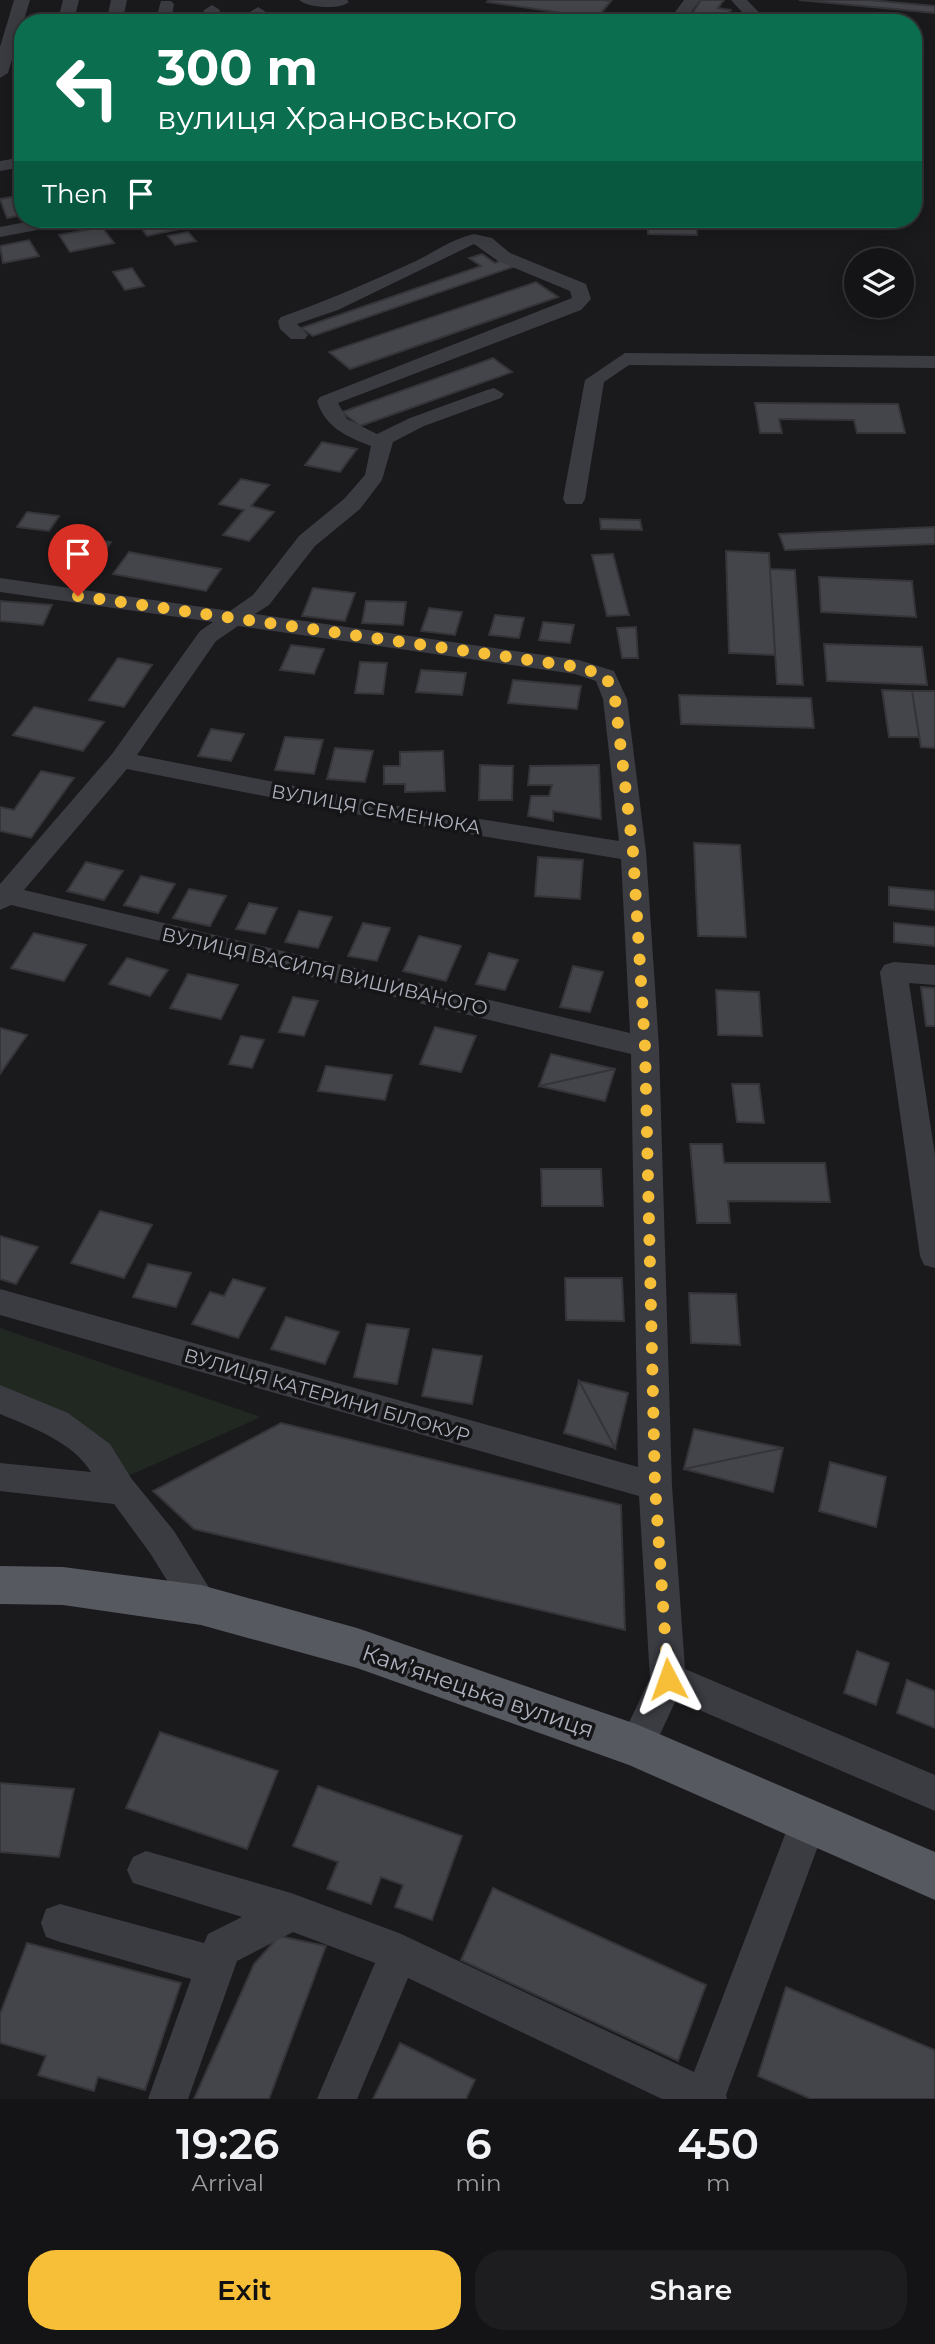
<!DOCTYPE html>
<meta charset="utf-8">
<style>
body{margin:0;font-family:Montserrat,sans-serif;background:#1d1d1f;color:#f1f3f6;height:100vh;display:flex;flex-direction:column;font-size:26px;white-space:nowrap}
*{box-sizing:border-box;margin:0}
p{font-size:23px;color:#9d9ea1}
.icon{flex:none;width:38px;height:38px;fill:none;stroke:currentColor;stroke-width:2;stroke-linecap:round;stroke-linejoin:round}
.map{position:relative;height:2099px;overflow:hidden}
.drawer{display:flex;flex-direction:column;background:#141416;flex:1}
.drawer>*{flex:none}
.top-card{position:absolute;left:14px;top:14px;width:908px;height:214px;border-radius:28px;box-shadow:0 4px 18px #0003,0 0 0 2px #333335;background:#0b6e4f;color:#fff;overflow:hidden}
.tools{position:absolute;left:844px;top:248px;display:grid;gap:14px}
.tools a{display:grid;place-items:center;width:70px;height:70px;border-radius:50%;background:#141416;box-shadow:0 4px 18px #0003,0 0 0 2px #333335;font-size:35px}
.pin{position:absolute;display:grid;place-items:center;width:60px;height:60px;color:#fff;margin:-72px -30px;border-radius:50% 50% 50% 0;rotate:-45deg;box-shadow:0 0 7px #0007}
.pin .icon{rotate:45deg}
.me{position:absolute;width:77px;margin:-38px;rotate:356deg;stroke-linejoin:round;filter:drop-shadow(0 0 5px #0008)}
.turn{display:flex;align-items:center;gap:24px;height:147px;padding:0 28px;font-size:32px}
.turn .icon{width:91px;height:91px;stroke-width:2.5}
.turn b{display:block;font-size:49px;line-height:60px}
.then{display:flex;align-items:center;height:66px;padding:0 28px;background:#0003;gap:14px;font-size:26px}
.eta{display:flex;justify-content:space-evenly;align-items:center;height:119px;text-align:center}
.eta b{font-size:42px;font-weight:600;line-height:49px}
.button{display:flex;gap:14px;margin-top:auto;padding:14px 28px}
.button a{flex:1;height:80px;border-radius:28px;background:#f7bf38;color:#111;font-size:28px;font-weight:600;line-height:80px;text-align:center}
.button a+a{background:#1d1d1f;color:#f1f3f6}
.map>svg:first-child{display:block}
.green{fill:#202821}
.building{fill:#44454a;stroke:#343439;stroke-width:2}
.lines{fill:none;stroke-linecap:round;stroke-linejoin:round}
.minor{fill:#3b3c42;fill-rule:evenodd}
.major{fill:#575961;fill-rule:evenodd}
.route{stroke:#f7bf38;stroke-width:12;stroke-dasharray:0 21.6}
.labels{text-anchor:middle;stroke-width:7;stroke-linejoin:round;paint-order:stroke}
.street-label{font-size:19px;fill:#adb1bc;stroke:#151518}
.near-street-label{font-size:23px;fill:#adb1bc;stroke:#151518}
</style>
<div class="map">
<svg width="935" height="2099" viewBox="0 0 935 2099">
<rect width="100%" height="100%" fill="#1a1a1d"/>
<path class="green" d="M 0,1328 L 261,1417 L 128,1476 L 0,1399 Z"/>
<path class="building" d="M 489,0 L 602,0 L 611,1 L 597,18 L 487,2 Z
M 701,0 L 724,0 L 718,8 L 731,10 L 723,21 L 690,17 Z
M 799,0 L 869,0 L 935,6 L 935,13 Z
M 23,195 L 23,215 L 7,218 L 0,199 Z
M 148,219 L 171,219 L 180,229 L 147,236 L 136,221 Z
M 648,219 L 696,220 L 697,235 L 648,234 Z
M 102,227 L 114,243 L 70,252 L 59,235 Z
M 188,232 L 196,241 L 175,245 L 168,236 Z
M 29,240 L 39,256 L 3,263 L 0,246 Z
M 482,254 L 495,263 L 503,260 L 513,267 L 313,336 L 301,328 L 481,266 L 469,258 Z
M 132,268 L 144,286 L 125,290 L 113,272 Z
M 536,282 L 558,297 L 350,369 L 329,352 Z
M 493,358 L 512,372 L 360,426 L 342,412 Z
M 755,403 L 898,404 L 905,433 L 857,433 L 854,420 L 779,419 L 782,433 L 760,433 Z
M 322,442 L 357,449 L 340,472 L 305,465 Z
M 241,479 L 269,485 L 251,506 L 274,512 L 249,541 L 223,535 L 244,510 L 219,504 Z
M 27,512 L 59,516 L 49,531 L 17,527 Z
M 600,519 L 640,520 L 642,530 L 601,529 Z
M 935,527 L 935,544 L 785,550 L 779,534 Z
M 74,536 L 111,542 L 94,569 L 73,566 L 81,553 L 65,550 Z
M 726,551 L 769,553 L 775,655 L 729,653 Z
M 129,552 L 221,569 L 206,591 L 113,574 Z
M 613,554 L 629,615 L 607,616 L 592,555 Z
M 770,569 L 795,570 L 803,685 L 777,684 Z
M 819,577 L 912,581 L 916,617 L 821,612 Z
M 313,588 L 355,593 L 345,621 L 302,616 Z
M 0,601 L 52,605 L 43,625 L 0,621 Z
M 366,601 L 406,602 L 403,625 L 362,623 Z
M 429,608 L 462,612 L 455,635 L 421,631 Z
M 495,615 L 524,618 L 519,638 L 489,635 Z
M 543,622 L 574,625 L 570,643 L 539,640 Z
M 636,627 L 638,658 L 622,658 L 617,628 Z
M 824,644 L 922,647 L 927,685 L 827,681 Z
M 291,645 L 324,649 L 314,674 L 280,670 Z
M 118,658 L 152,665 L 124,707 L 89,700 Z
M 360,662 L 387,663 L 383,694 L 355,693 Z
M 421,670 L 466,673 L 462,695 L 416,692 Z
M 513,680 L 581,686 L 577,709 L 508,703 Z
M 882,690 L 912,691 L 919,737 L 889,737 Z
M 912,691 L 935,691 L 935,748 L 921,747 Z
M 679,695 L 811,698 L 814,728 L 681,724 Z
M 34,707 L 104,722 L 83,751 L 13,735 Z
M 211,729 L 244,734 L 231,761 L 198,756 Z
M 285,737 L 323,740 L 314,774 L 275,770 Z
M 335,748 L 373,751 L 365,782 L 327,779 Z
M 443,751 L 445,791 L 405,792 L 405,784 L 384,784 L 384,766 L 400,766 L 400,752 Z
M 480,765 L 513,766 L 512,800 L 479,800 Z
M 599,765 L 601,819 L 553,811 L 553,821 L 528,816 L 531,796 L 549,796 L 552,785 L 528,785 L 530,766 Z
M 41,771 L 74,778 L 31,838 L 0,831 L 0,807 L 14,810 Z
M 694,843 L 740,845 L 746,937 L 698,936 Z
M 538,857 L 583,860 L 580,899 L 535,896 Z
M 86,862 L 123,871 L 104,900 L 67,891 Z
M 141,876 L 175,884 L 158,913 L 124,905 Z
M 889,887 L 935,891 L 935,910 L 889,905 Z
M 189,889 L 226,896 L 210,926 L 173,918 Z
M 249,903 L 277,908 L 265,934 L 236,929 Z
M 299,911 L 332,917 L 318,948 L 285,942 Z
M 363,923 L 390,928 L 377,961 L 348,956 Z
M 894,923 L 935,927 L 935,946 L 894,942 Z
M 34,933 L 86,945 L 64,981 L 11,968 Z
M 419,936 L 461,946 L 446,981 L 403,971 Z
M 489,953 L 518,960 L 505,990 L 476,984 Z
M 127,958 L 168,970 L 150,996 L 109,984 Z
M 573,966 L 603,972 L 590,1012 L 560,1007 Z
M 188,974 L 238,985 L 221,1019 L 170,1008 Z
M 921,987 L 935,988 L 935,1026 L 926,1026 Z
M 716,990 L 759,992 L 762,1036 L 718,1035 Z
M 293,997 L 318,1001 L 304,1036 L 279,1032 Z
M 435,1027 L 476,1036 L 461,1072 L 420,1064 Z
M 0,1028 L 27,1035 L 0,1074 Z
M 241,1036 L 264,1040 L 252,1068 L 229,1064 Z
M 551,1054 L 615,1069 L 539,1086 Z
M 326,1066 L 392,1075 L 385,1100 L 318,1091 Z
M 615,1069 L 605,1101 L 539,1086 Z
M 732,1084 L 759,1084 L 764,1123 L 737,1122 Z
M 690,1144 L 722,1144 L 724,1163 L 825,1163 L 830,1202 L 728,1201 L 730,1223 L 697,1223 Z
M 541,1169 L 601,1169 L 603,1206 L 542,1206 Z
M 100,1211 L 152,1225 L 124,1278 L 71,1263 Z
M 0,1236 L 38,1247 L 16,1284 L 0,1279 Z
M 148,1264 L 191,1273 L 176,1307 L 133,1297 Z
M 565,1278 L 622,1278 L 624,1321 L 566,1320 Z
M 233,1279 L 265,1288 L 238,1338 L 192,1324 L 210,1292 L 224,1296 Z
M 689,1293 L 736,1294 L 740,1345 L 691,1343 Z
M 286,1317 L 339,1332 L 325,1364 L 271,1349 Z
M 367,1324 L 409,1329 L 397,1384 L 354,1377 Z
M 433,1349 L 482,1356 L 472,1404 L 422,1396 Z
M 579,1381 L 628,1393 L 615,1448 Z
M 579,1381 L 615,1448 L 564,1433 Z
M 281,1423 L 621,1505 L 625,1630 L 194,1529 L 153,1491 Z
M 694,1429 L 783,1448 L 684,1469 Z
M 783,1448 L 773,1492 L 684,1469 Z
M 830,1462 L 886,1477 L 876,1527 L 819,1511 Z
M 857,1651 L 889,1663 L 876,1705 L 844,1693 Z
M 907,1680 L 935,1691 L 935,1728 L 897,1713 Z
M 160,1732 L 278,1771 L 247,1849 L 126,1808 Z
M 0,1783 L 74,1789 L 59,1857 L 0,1852 Z
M 318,1786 L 462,1836 L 432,1920 L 395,1907 L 403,1885 L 381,1877 L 371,1904 L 327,1889 L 338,1862 L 293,1846 Z
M 493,1888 L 706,1985 L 678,2061 L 461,1960 Z
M 279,1936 L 326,1946 L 269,2099 L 194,2099 L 254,1964 Z
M 27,1943 L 181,1983 L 145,2090 L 98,2077 L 94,2091 L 38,2075 L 46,2056 L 0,2043 L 0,2014 Z
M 786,1987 L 935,2050 L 935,2099 L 811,2099 L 758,2076 Z
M 400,2043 L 475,2080 L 466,2099 L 373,2099 Z"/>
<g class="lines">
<path class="minor" d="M 14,0 L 30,0 L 8,73 L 0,78 L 0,47 Z
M 63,0 L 79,0 L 73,23 L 57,23 Z
M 111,0 L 127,0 L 122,23 L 106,23 Z
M 299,0 L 347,0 L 349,2 C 340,10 308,8 299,0 Z
M 684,0 L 700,0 L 683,23 L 667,23 Z
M 731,0 L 747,0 L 769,23 L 752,23 Z
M 161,1 L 171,1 L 174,4 L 171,23 L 155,23 Z
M 212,5 L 220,10 L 218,23 L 202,23 L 204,10 Z
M 258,7 L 266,12 L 265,23 L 249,23 L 250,12 Z
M 315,17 L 320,19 L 323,23 L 307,23 Z
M 23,157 L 23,167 L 0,171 L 0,161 Z
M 42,219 L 78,219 L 69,224 L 0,237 L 0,227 Z
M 474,234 L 492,238 L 510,253 L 586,284 L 591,299 L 581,310 L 338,403 L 347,419 L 377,434 L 410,418 L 487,390 L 494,388 L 504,394 L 501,398 L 424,426 L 393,442 L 382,480 L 360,509 L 315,546 L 269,605 L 255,614 L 579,660 L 614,671 L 627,699 L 646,852 L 659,1047 L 672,1486 L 685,1669 L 935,1775 L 935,1811 L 676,1700 L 649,1758 L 636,1763 L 623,1758 L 618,1746 L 650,1678 L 639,1496 L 0,1315 L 0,1289 L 638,1467 L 631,1054 L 11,905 L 0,910 L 0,884 L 112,754 L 200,631 L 213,622 L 0,592 L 0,578 L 230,611 L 253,595 L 299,536 L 344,499 L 365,475 L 371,446 C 347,437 325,427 317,401 L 320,397 L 572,298 L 570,291 L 498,261 L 474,244 L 338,310 L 297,324 L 308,335 L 305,339 L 291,339 L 280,329 L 278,321 L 281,317 C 327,301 372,281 416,261 C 436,251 452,239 474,234 ZM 238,626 L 575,674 L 596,681 L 603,699 L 619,841 L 391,805 L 137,755 L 216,641 ZM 127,769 L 391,821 L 621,859 L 630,1033 L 24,890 Z
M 625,353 L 935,356 L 935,368 L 629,365 L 604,382 L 585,499 L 582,504 L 566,504 L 563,499 L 585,380 Z
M 894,962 L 935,965 L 935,985 L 909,983 L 935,1155 L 935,1268 L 924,1265 L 920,1256 L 880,972 L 884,965 Z
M 0,1385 L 68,1413 L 110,1444 L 131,1478 L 174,1531 L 213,1594 L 218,1605 L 213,1616 L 201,1621 L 189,1616 L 150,1553 L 114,1504 L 0,1491 L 0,1463 L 91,1472 C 73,1442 31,1427 0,1414 Z
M 809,1801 L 822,1806 L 828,1819 L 726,2095 L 727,2099 L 662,2099 L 408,1978 L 357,2099 L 317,2099 L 375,1963 L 293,1932 L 237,1961 L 188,2099 L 148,2099 L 191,1979 L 60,1942 L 46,1937 L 41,1923 L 46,1909 L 60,1904 L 204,1943 L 208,1934 L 242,1917 L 133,1883 L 127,1870 L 133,1857 L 146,1851 L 291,1893 L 399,1933 L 694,2072 L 796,1806 Z"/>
<path class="major" d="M 0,1566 L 63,1567 L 201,1585 L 357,1628 L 636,1724 L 935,1852 L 935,1900 L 629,1765 L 357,1668 L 201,1625 L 63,1605 L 0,1604 Z"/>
</g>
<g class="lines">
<path class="route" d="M 78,596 L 579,667 L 606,676 L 615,699 L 633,852 L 645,1047 L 655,1486 L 668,1679"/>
</g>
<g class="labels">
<g class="street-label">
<text transform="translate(376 809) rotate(10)" y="7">ВУЛИЦЯ СЕМЕНЮКА</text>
<text transform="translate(325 971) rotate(13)" y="7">ВУЛИЦЯ ВАСИЛЯ ВИШИВАНОГО</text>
<text transform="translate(327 1395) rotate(16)" y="7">ВУЛИЦЯ КАТЕРИНИ БІЛОКУР</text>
</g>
<g class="near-street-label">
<text transform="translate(478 1691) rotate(19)" y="8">Камʼянецька вулиця</text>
</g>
</g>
</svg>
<div class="tools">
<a><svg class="icon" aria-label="layers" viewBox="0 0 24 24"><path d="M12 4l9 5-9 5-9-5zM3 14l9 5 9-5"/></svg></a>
</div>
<div class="pin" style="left:78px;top:596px;background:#d93025"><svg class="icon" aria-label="arrive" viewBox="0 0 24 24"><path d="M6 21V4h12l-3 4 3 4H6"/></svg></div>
<svg class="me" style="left:668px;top:1679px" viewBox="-20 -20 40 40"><path d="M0-17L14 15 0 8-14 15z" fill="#f7bf38" stroke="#fff" stroke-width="4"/></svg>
<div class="top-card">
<div class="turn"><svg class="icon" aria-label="left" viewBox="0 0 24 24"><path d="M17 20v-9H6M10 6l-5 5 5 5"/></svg><div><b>300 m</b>вулиця Храновського</div></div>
<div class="then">Then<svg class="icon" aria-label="arrive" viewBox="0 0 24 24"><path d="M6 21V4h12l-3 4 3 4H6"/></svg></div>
</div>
</div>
<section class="drawer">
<div class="eta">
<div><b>19:26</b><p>Arrival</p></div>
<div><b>6</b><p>min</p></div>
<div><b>450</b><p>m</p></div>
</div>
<div class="button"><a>Exit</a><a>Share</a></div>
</section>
